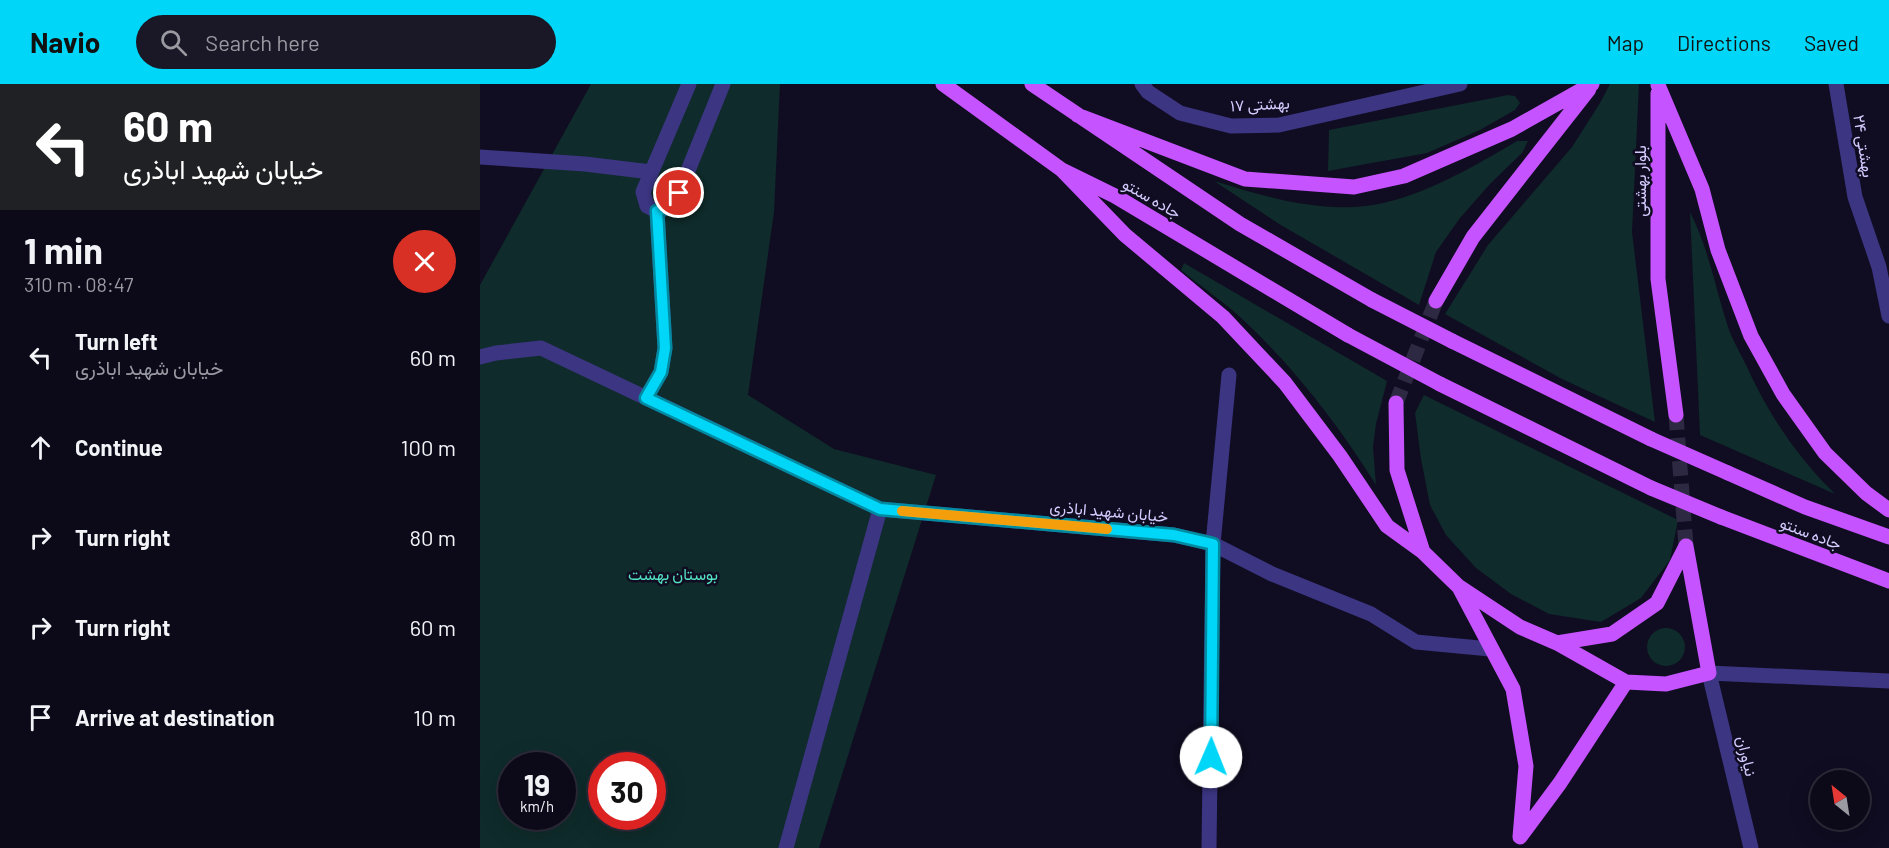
<!DOCTYPE html>
<meta charset="utf-8">
<style>
body{margin:0;font-family:Barlow,Vazirmatn,sans-serif;background:#1a1726;color:#f1f3f6;height:100vh;display:flex;flex-direction:column;font-size:22px;white-space:nowrap}
*{box-sizing:border-box;margin:0}
p{font-size:20px;color:#9a9aa2}
.icon{flex:none;width:33px;height:33px;fill:none;stroke:currentColor;stroke-width:2;stroke-linecap:round;stroke-linejoin:round}
.map{position:relative;flex:1;overflow:hidden}
.sheet{display:flex;flex-direction:column;background:#0c0919;width:480px}
.sheet>*{flex:none}
.banner{background:#202124;color:#fff;overflow:hidden}
.needle{width:39px;rotate:330deg}
.tools{position:absolute;left:1330px;top:686px;display:grid;gap:12px}
.tools a{display:grid;place-items:center;width:60px;height:60px;border-radius:50%;background:#0c0919;box-shadow:0 6px 24px #0002,0 0 0 2px #2c2a38;font-size:30px}
.speed{position:absolute;left:18px;top:668px;display:flex;gap:12px;font-size:30px;font-weight:700;text-align:center}
.speed>*{display:grid;place-content:center;width:78px;height:78px;border-radius:50%;background:#0c0919;box-shadow:0 6px 24px #0002,0 0 0 2px #2c2a38;line-height:1}
.speed small{font-size:15px;font-weight:400}
.speed .limit{border:9px solid #d22;background:#fff;color:#111}
.pin{position:absolute;display:grid;place-items:center;width:51px;height:51px;color:#fff;margin:-26px;border:3px solid #fff;border-radius:50%;box-shadow:0 2px 6px #0007}
.me{position:absolute;width:66px;margin:-33px;rotate:1deg;stroke-linejoin:round;filter:drop-shadow(0 0 4px #0008)}
.turn{display:flex;align-items:center;gap:21px;height:126px;padding:0 24px;font-size:27px}
.turn .icon{width:78px;height:78px;stroke-width:2.5}
.turn b{display:block;font-size:42px;line-height:51px}
.round{display:grid;place-items:center;flex:none;width:63px;height:63px;border-radius:32px;background:#1a1726}
.headline{display:flex;align-items:center;justify-content:space-between;height:102px;padding:0 24px}
h1{font-size:36px;font-weight:700;line-height:45px}
ul{padding:0;list-style:none}
li{display:flex;align-items:center;gap:18px;height:90px;padding:0 24px}
li div{flex:1}
li b{display:block;font-size:22px}
li em{font-style:normal}
header{display:flex;align-items:center;gap:36px;box-sizing:border-box;height:84px;padding:0 30px;background:#00d6f7;color:#111}
header strong{font-size:28px}
nav{display:flex;gap:33px;margin-inline-start:auto;font-size:21px}
.search{width:420px;height:54px;background:#1a1726;display:flex;align-items:center;gap:15px;box-sizing:border-box;padding:0 21px;border-radius:33px;color:#9a9aa2;font-size:22px}
main{display:flex;flex:1;min-height:0}
.map>svg:first-child{display:block}
.green{fill:#0f2b2b;fill-rule:evenodd}
.lines{fill:none;stroke-linecap:round;stroke-linejoin:round}
.major-tunnel{stroke:#2d2942;stroke-width:15;stroke-dasharray:15 8;stroke-linecap:butt}
.minor{stroke:#3b3582;stroke-width:15}
.major{stroke:#c553ff;stroke-width:15}
.major-bridge{stroke:#c553ff;stroke-width:15}
.route-casing{stroke:#008ba1;stroke-width:15}
.route{stroke:#00d6f7;stroke-width:10}
.slow{stroke:#f59e0b;stroke-width:10}
.labels{text-anchor:middle;stroke-width:5;stroke-linejoin:round;paint-order:stroke}
.street-label{font-size:16px;fill:#d4ccff;stroke:#100c21}
.park-label{font-size:16px;fill:#54e4c4;stroke:#100c21}
</style>
<header>
<strong>Navio</strong>
<div class="search"><svg class="icon" aria-label="search" viewBox="0 0 24 24"><circle cx="10" cy="10" r="6"/><path d="M15 15l6 6"/></svg>Search here</div>
<nav><a>Map</a><a>Directions</a><a>Saved</a></nav>
</header>
<main>
<section class="sheet">
<div class="banner">
<div class="turn"><svg class="icon" aria-label="left" viewBox="0 0 24 24"><path d="M17 20v-9H6M10 6l-5 5 5 5"/></svg><div><b>60 m</b>خیابان شهید اباذری</div></div>
</div>
<div class="headline"><div><h1>1 min</h1><p>310 m · 08:47</p></div><a class="round" style="background:#d93025;color:#fff"><svg class="icon" aria-label="close" viewBox="0 0 24 24"><path d="M6 6l12 12M18 6L6 18"/></svg></a></div>
<ul>
<li><svg class="icon" aria-label="left" viewBox="0 0 24 24"><path d="M17 20v-9H6M10 6l-5 5 5 5"/></svg><div><b>Turn left</b><p>خیابان شهید اباذری</p></div><em>60 m</em></li>
<li><svg class="icon" aria-label="ahead" viewBox="0 0 24 24"><path d="M12 20V5M6 11l6-6 6 6"/></svg><div><b>Continue</b></div><em>100 m</em></li>
<li><svg class="icon" aria-label="right" viewBox="0 0 24 24"><path d="M7 20v-9h11M14 6l5 5-5 5"/></svg><div><b>Turn right</b></div><em>80 m</em></li>
<li><svg class="icon" aria-label="right" viewBox="0 0 24 24"><path d="M7 20v-9h11M14 6l5 5-5 5"/></svg><div><b>Turn right</b></div><em>60 m</em></li>
<li><svg class="icon" aria-label="arrive" viewBox="0 0 24 24"><path d="M6 21V4h12l-3 4 3 4H6"/></svg><div><b>Arrive at destination</b></div><em>10 m</em></li>
</ul>
</section>
<div class="map">
<svg width="1409" height="764" viewBox="0 0 1409 764">
<rect width="100%" height="100%" fill="#100c21"/>
<path class="green" d="M 111,0 L 300,0 L 294,128 L 268,311 L 354,365 L 456,391 L 339,764 L 0,764 L 0,201 ZM 32,681 L 82,681 L 82,732 L 32,732 ZM 122,681 L 172,681 L 172,732 L 122,732 Z
M 1130,0 L 1159,0 L 1152,148 L 1175,338 L 1082,295 L 965,230 L 1008,161 L 1092,63 L 1120,19 Z
M 1028,11 L 1035,12 L 1040,19 L 1035,26 L 1000,46 L 947,69 L 848,87 L 849,46 Z
M 1037,57 L 1048,57 L 1042,69 L 1010,100 L 980,134 L 956,168 L 939,221 L 799,140 L 734,97 C 783,112 835,128 886,122 C 937,116 993,83 1037,57 Z
M 1210,128 C 1229,165 1236,207 1249,246 C 1254,258 1261,271 1267,283 C 1289,331 1317,373 1355,410 L 1220,351 Z
M 704,179 L 907,297 L 896,340 L 893,363 L 896,401 C 858,340 812,281 759,232 C 741,216 720,202 701,186 Z
M 944,311 L 1198,436 L 1190,476 L 1161,514 L 1121,538 L 1069,530 L 1031,510 L 996,484 L 966,451 L 950,421 L 941,375 L 935,329 Z
M1167 563a19 19 0 1 1 38 0a19 19 0 1 1-38 0Z"/>
<g class="lines">
<path class="major-tunnel" d="M 916,319 L 956,217
M 1196,331 L 1206,462"/>
<path class="minor" d="M 209,0 L 163,108 L 167,122 L 177,127 L 190,123 L 199,109 L 243,0
M 662,0 L 668,8 L 700,29 L 751,42 L 799,41 L 980,0
M 1356,0 L 1375,113 L 1399,183 L 1409,232
M 0,73 L 105,80 L 171,88
M 0,273 L 16,269 L 61,264 L 400,425 L 694,451 L 733,460 L 792,490 L 891,530 L 936,558 L 1010,565
M 166,314 L 181,288 L 185,264 L 177,127
M 306,764 L 400,425
M 729,764 L 733,460 L 749,291
M 1271,764 L 1229,589 L 1409,597"/>
<path class="major" d="M 463,0 L 582,86 L 635,112 L 868,251
M 552,0 L 760,140 L 892,216
M 1178,1 L 1222,105 L 1238,166 L 1271,252 L 1303,310 L 1345,369 L 1386,409 L 1409,426
M 1178,9 L 1178,195 L 1196,331
M 597,31 L 765,95 L 874,103 L 924,92 L 1032,45 L 1112,0
M 582,86 L 645,151 L 743,233 L 805,299 L 860,372 L 907,442 L 943,468
M 956,217 L 993,153 L 1109,5
M 972,257 L 1171,355
M 960,300 L 1171,404
M 916,319 L 917,386 L 943,468 L 978,502 L 1040,543 L 1077,559 L 1132,550 L 1177,519 L 1206,462
M 1248,389 L 1325,423 L 1409,453
M 1241,433 L 1409,497
M 980,505 L 1033,605 L 1046,682 L 1040,753 L 1080,699 L 1146,598
M 1077,559 L 1146,598 L 1186,600 L 1229,589 L 1206,462"/>
<path class="major-bridge" d="M 892,216 L 972,257
M 868,251 L 960,300
M 1171,355 L 1248,389
M 1171,404 L 1241,433"/>
</g>
<g class="lines">
<g class="route-casing">
<path id="route" d="M 199,109 L 190,123 L 177,127 L 185,264 L 181,288 L 166,314 L 400,425 L 694,451 L 733,460 L 731,673"/>
</g>
<use href="#route" class="route"/>
<path class="slow" d="M 422,427 L 627,445"/>
</g>
<g class="labels">
<g class="street-label">
<text transform="translate(780 20) rotate(-3)" y="6">بهشتی ۱۷</text>
<text transform="translate(1384 62) rotate(81)" y="6">بهشتی ۲۴</text>
<text transform="translate(1160 97) rotate(-90)" y="6">بلوار بهشتی</text>
<text transform="translate(672 114) rotate(30)" y="6">جاده سنتو</text>
<text transform="translate(629 427) rotate(5)" y="6">خیابان شهید اباذری</text>
<text transform="translate(1331 449) rotate(21)" y="6">جاده سنتو</text>
<text transform="translate(1267 672) rotate(77)" y="6">نیاوران</text>
</g>
<g class="park-label">
<text x="193" y="496">بوستان بهشت</text>
</g>
</g>
</svg>
<div class="tools">
<a><svg class="needle" viewBox="-14 -14 28 28"><path d="M0-13l5 13h-10z" fill="#e53935"/><path d="M0 13l5-13h-10z" fill="#9a9aa2"/></svg></a>
</div>
<div class="speed"><div>19<small>km/h</small></div><div class="limit">30</div></div>
<div class="pin" style="left:199px;top:109px;background:#d93025"><svg class="icon" aria-label="arrive" viewBox="0 0 24 24"><path d="M6 21V4h12l-3 4 3 4H6"/></svg></div>
<svg class="me" style="left:731px;top:673px" viewBox="-20 -20 40 40"><circle r="19" fill="#fff"/><path d="M0-13L10 11 0 6-10 11z" fill="#00d6f7"/></svg>
</div>
</main>
